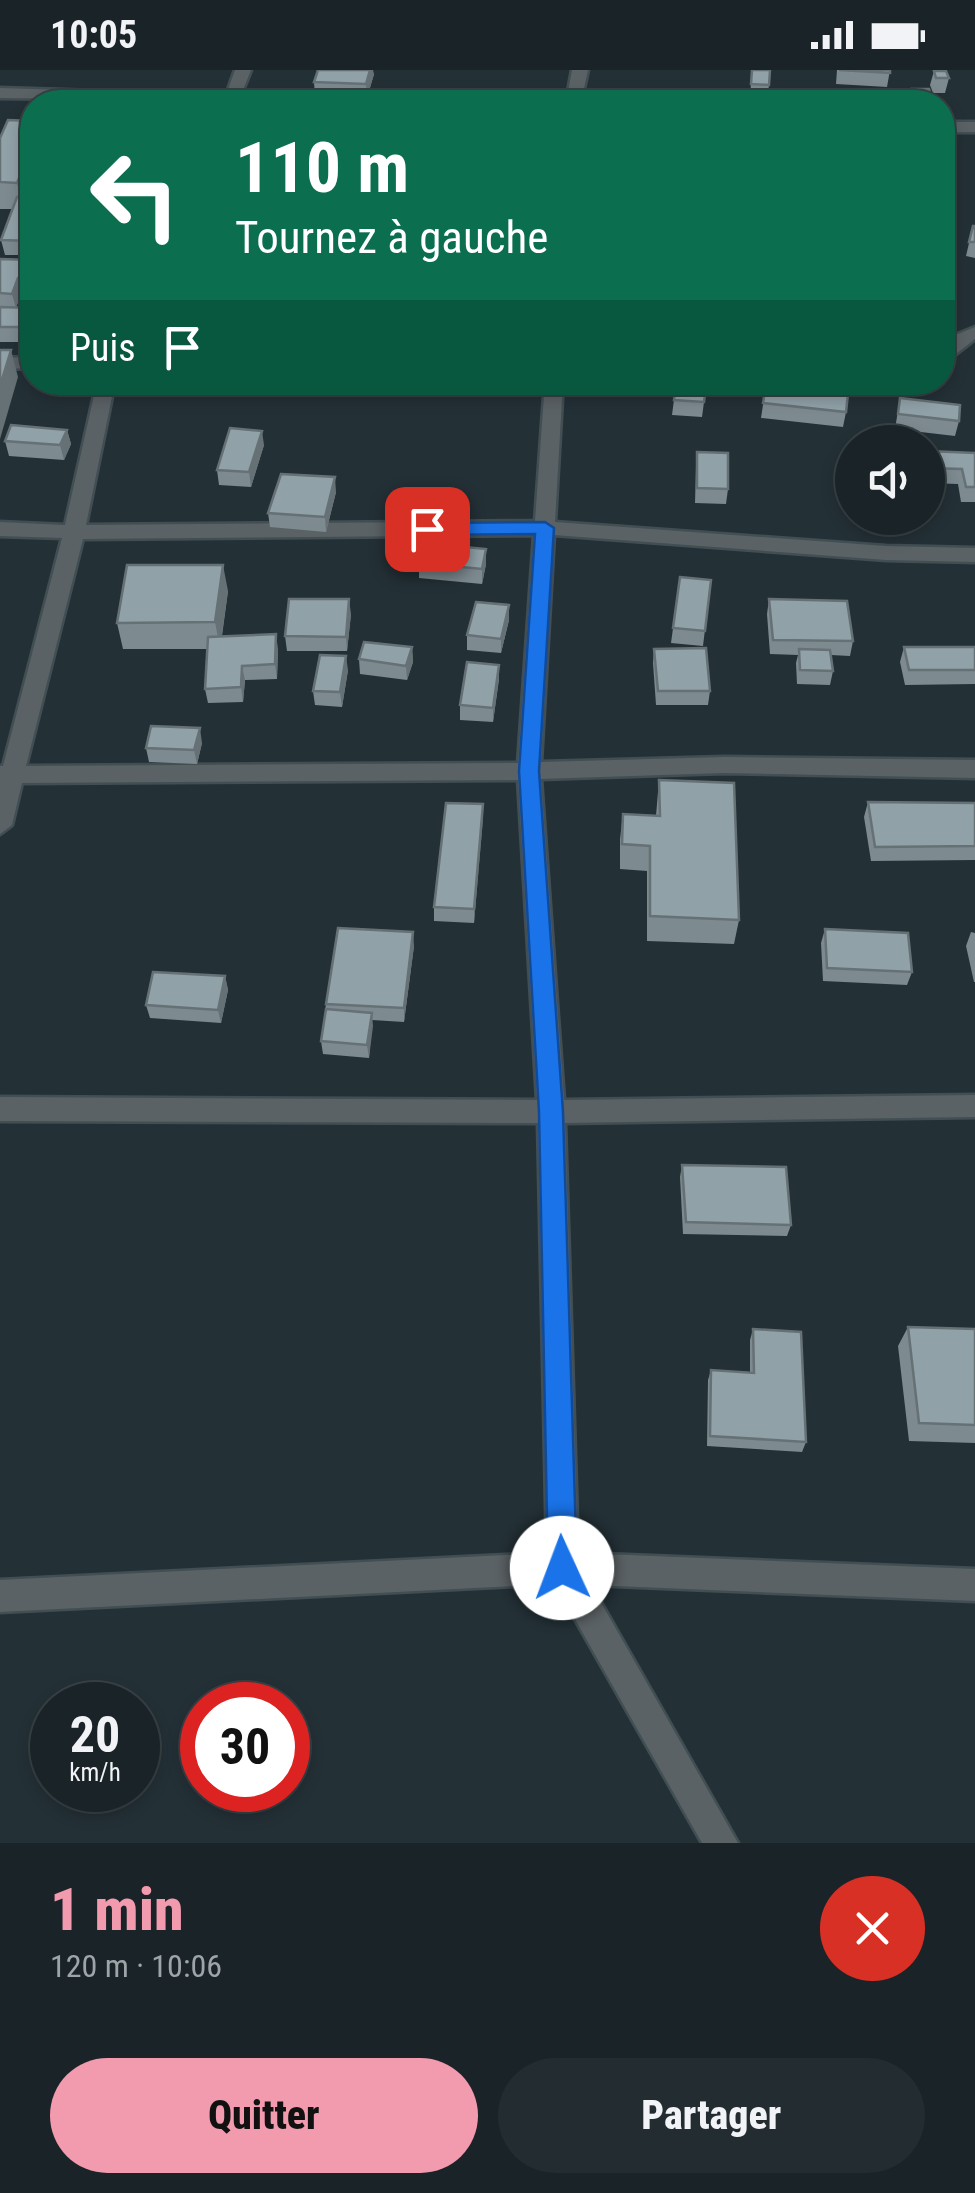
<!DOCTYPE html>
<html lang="fr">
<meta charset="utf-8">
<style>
body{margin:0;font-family:"Roboto Condensed",sans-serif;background:#232c30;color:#f1f3f6;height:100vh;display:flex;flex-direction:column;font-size:38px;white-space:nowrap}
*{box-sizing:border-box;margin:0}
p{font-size:32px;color:#9fa4a8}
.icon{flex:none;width:55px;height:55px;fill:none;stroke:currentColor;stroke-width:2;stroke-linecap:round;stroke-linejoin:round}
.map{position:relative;height:1773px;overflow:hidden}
.drawer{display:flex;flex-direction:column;background:#1a2428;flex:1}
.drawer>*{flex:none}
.hud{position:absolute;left:20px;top:20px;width:935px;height:305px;border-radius:40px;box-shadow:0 5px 15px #0003,0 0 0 2px #384145;background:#0b6e4f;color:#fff;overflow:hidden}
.controls{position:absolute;left:835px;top:355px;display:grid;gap:20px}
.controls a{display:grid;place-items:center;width:110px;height:110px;border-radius:50%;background:#1a2428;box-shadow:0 5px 15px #0003,0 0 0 2px #384145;font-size:50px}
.speed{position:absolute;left:30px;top:1612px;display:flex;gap:20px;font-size:50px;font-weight:700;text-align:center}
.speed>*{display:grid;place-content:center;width:130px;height:130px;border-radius:50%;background:#1a2428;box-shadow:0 5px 15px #0003,0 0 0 2px #384145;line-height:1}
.speed small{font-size:25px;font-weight:400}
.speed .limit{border:15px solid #d22;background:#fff;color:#111}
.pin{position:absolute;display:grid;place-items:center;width:85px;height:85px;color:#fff;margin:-42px;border-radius:20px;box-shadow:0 5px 15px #0006}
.me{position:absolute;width:110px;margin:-55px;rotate:358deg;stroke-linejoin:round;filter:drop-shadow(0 0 8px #0008)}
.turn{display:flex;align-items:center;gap:35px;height:210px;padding:0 50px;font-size:45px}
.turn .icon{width:130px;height:130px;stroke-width:2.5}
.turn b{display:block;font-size:70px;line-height:85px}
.then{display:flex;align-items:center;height:95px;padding:0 50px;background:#0003;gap:20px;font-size:38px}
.round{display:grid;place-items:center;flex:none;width:105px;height:105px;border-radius:52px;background:#232c30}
.summary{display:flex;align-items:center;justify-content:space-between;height:170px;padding:0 50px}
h1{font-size:60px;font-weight:800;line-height:75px;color:#f29aae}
.action{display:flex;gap:20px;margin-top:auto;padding:20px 50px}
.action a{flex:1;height:115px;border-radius:60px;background:#f29aae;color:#111;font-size:40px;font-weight:800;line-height:115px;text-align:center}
.action a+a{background:#232c30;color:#f1f3f6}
.status{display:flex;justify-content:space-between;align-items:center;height:70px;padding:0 50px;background:#1a2428;direction:ltr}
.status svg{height:28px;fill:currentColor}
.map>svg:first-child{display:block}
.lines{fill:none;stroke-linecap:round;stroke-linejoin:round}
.minor-casing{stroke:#414e53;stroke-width:5}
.minor{fill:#5b6265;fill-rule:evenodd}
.wall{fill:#7d8a90}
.shaded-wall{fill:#667176}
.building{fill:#91a1a8;stroke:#667176;stroke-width:2.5}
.route{fill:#1a73e8;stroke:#114b97;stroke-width:2.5}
</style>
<div class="status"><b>10:05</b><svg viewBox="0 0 49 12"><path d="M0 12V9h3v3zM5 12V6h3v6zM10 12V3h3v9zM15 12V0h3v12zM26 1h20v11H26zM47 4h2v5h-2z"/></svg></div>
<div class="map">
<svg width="975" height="1773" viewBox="0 0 975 1773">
<rect width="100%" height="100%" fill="#233036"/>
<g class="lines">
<g class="minor-casing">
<path id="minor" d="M 235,0 L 251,0 L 241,25 L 309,27 L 317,32 L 0,28 L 0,18 L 226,25 Z
M 572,0 L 588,0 L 581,32 L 566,32 Z
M 942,52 L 975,52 L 975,62 L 942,62 Z
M 975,257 L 975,269 L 942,295 L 942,278 L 953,266 Z
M 0,287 L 32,288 L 32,298 L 0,299 Z
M 97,312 L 115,312 L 86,455 L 535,451 L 545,312 L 563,312 L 555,452 L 886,476 L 975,478 L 975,492 L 886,490 L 554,465 L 541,692 L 724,687 L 975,690 L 975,708 L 724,703 L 541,709 L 564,1030 L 975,1025 L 975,1047 L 565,1053 L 578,1483 L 975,1499 L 975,1531 L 591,1515 L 738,1773 L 702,1773 L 555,1514 L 0,1542 L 0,1510 L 547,1483 L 538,1053 L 0,1051 L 0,1027 L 537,1030 L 518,710 L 22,713 L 12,755 L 0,764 L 0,696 L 3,696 L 62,468 L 0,466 L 0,452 L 65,455 ZM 534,465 L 518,693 L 26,696 L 83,469 Z"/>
</g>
<use href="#minor" class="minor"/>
</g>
<path class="wall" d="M 752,0 L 769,15 L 767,30 L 750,28 Z
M 837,0 L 890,0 L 887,17 L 836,14 Z
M 934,1 L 949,8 L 945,23 L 933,23 L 930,15 Z
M 374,4 L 367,28 L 315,26 L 314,12 Z
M 912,19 L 932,29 L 931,32 L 909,32 Z
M 32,51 L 32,185 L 5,185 L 1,170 L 12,139 L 0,139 L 0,68 Z
M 973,156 L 975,156 L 975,188 L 966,186 Z
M 0,189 L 32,190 L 32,223 L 21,223 L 16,238 L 32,238 L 30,272 L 0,272 Z
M 676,314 L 706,317 L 702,347 L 672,345 Z
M 766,315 L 846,342 L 843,357 L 761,348 Z
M 900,328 L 959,351 L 955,366 L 895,359 Z
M 67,360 L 71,374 L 64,390 L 9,386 L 5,371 Z
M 264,375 L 251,417 L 219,415 L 217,400 Z
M 928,381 L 975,383 L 975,432 L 961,432 L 958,414 L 928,413 Z
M 697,382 L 728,419 L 726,434 L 695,433 L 696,396 Z
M 336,422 L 326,462 L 270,457 L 268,443 Z
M 419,493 L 486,494 L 482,514 L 419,508 Z
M 680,507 L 711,510 L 703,576 L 671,573 Z
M 228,521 L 222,566 L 278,579 L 277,609 L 245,610 L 243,632 L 208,633 L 205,619 L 208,579 L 123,579 L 117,553 Z
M 769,529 L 853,571 L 850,586 L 831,585 L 833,601 L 830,615 L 797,614 L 796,593 L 798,585 L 770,584 L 767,544 Z
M 509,535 L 509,550 L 501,583 L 467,580 L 467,565 Z
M 351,544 L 347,581 L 287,581 L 285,566 Z
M 412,577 L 413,592 L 407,610 L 360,604 L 359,589 Z
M 904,577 L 975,577 L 975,614 L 905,615 L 900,592 Z
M 654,579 L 710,621 L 708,635 L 656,635 L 653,593 Z
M 348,600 L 342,637 L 315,635 L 313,621 Z
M 499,609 L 493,652 L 460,650 L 460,635 Z
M 202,673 L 197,694 L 149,692 L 146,678 Z
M 659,710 L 739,850 L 734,874 L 647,871 L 647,801 L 620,799 L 620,769 L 623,744 L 656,746 Z
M 868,732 L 975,733 L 975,790 L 871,791 L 864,747 Z
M 483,734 L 474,853 L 434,851 L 434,837 Z
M 825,859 L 912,902 L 907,915 L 823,911 L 821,873 Z
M 971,862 L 975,863 L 975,912 L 974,912 L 966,876 Z
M 414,876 L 404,952 L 372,950 L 369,988 L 323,984 L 321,971 L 326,934 Z
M 225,906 L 228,920 L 221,953 L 150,948 L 146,935 Z
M 682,1095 L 791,1155 L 787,1166 L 683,1164 L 680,1107 Z
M 908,1257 L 975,1259 L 975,1373 L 909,1371 L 898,1276 Z
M 753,1259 L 806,1372 L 802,1382 L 707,1376 L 708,1310 L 711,1300 L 750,1302 L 750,1270 Z"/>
<path class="shaded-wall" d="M 370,0 L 373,0 L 374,4 L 367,28 L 366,14 Z
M 32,54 L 32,94 L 20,83 Z
M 21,103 L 27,130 L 23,139 L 17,113 Z
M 18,208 L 21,223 L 16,238 L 12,224 Z
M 32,239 L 32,264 L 30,272 L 26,257 Z
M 11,280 L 18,307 L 0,369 L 0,316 Z
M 67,360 L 71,374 L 64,390 L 60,375 Z
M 262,361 L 264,375 L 251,417 L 249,402 Z
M 335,407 L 336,422 L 326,462 L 325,447 Z
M 486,479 L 486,494 L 482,514 L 482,499 Z
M 223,495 L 228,521 L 220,578 L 215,552 Z
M 349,529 L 351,544 L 347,581 L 346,567 Z
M 509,535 L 509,550 L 501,583 L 501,569 Z
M 276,564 L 278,579 L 277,609 L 275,594 Z
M 412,577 L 413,592 L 407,610 L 406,596 Z
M 346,586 L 348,600 L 342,637 L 340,622 Z
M 499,595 L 499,609 L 493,652 L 493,638 Z
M 242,596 L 245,610 L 243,632 L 241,617 Z
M 200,658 L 202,673 L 197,694 L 194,680 Z
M 483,734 L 483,749 L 474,853 L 474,839 Z
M 413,862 L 414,876 L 404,952 L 404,938 Z
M 225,906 L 228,920 L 221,953 L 218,940 Z
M 372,943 L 373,956 L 369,988 L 367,975 Z"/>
<path class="building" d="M 318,0 L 370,0 L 366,14 L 314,12 Z
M 752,0 L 770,0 L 769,15 L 751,14 Z
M 839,0 L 890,0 L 890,3 Z
M 934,1 L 946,1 L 949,8 L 936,8 Z
M 912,19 L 929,19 L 932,29 L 916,29 Z
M 8,50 L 32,51 L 20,83 L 32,83 L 32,104 L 21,103 L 17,113 L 0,112 L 0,68 Z
M 17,127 L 32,127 L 32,171 L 1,170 Z
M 973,156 L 975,156 L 975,172 L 969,172 Z
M 0,189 L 32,190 L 32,208 L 18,208 L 12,224 L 0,223 Z
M 0,237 L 32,238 L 26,257 L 0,257 Z
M 0,280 L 11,280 L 0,316 Z
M 676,314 L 706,317 L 704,332 L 674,330 Z
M 766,315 L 848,324 L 846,342 L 763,333 Z
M 900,328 L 960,335 L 959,351 L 898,344 Z
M 11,355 L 67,360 L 60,375 L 5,371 Z
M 230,358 L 262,361 L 249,402 L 217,400 Z
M 928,381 L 975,383 L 975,417 L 966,417 L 962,399 L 928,398 Z
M 697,382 L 728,383 L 728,419 L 697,418 Z
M 281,404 L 335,407 L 325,447 L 268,443 Z
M 423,473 L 486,479 L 482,499 L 419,493 Z
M 127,495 L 223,495 L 215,552 L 117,553 Z
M 680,507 L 711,510 L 705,561 L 673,558 Z
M 289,529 L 349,529 L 346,567 L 285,566 Z
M 769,529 L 847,531 L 853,571 L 773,570 Z
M 476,532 L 509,535 L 501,569 L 467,565 Z
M 276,564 L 275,594 L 242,596 L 241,617 L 205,619 L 208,567 Z
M 364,572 L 412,577 L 406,596 L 359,589 Z
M 904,577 L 975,577 L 975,600 L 909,600 Z
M 706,578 L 710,621 L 658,621 L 654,579 Z
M 799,579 L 830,580 L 833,601 L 800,600 Z
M 320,585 L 346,586 L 340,622 L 313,621 Z
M 467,592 L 499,595 L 493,638 L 460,635 Z
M 151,656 L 200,658 L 194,680 L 146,678 Z
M 659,710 L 734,713 L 739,850 L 650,846 L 650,776 L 622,774 L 623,744 L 660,746 Z
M 868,732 L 975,733 L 975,776 L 875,777 Z
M 446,733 L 483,734 L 474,839 L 434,837 Z
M 338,858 L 413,862 L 404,938 L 326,934 Z
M 825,859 L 908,863 L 912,902 L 827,898 Z
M 153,902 L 225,906 L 218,940 L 146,935 Z
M 326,939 L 372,943 L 367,975 L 321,971 Z
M 682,1095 L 786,1097 L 791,1155 L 686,1152 Z
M 908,1257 L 975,1259 L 975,1355 L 919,1353 Z
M 753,1259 L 801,1262 L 806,1372 L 710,1366 L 711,1300 L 754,1303 Z"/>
<path class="route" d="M 545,452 L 554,458 L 539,701 L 563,1042 L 577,1498 L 573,1508 L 562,1513 L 552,1508 L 548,1498 L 539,1042 L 519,701 L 535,464 L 427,465 L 418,459 L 427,453 Z"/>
</svg>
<div class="controls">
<a><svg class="icon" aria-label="sound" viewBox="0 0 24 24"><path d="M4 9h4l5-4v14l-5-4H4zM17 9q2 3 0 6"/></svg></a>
</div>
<div class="speed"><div>20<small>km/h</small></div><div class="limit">30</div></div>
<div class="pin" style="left:427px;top:459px;background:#d93025"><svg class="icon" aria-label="arrive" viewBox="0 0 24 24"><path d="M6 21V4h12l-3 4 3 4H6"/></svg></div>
<svg class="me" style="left:562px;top:1498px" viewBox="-20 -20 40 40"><circle r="19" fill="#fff"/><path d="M0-13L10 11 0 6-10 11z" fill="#1a73e8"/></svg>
<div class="hud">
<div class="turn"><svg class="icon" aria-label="left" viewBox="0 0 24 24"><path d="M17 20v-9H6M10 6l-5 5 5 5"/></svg><div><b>110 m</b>Tournez à gauche</div></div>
<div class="then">Puis<svg class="icon" aria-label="arrive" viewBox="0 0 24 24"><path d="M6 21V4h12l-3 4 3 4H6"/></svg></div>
</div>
</div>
<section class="drawer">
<div class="summary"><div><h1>1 min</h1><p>120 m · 10:06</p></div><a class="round" style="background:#d93025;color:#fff"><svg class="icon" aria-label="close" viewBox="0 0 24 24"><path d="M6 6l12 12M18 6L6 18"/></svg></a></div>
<div class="action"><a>Quitter</a><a>Partager</a></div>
</section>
